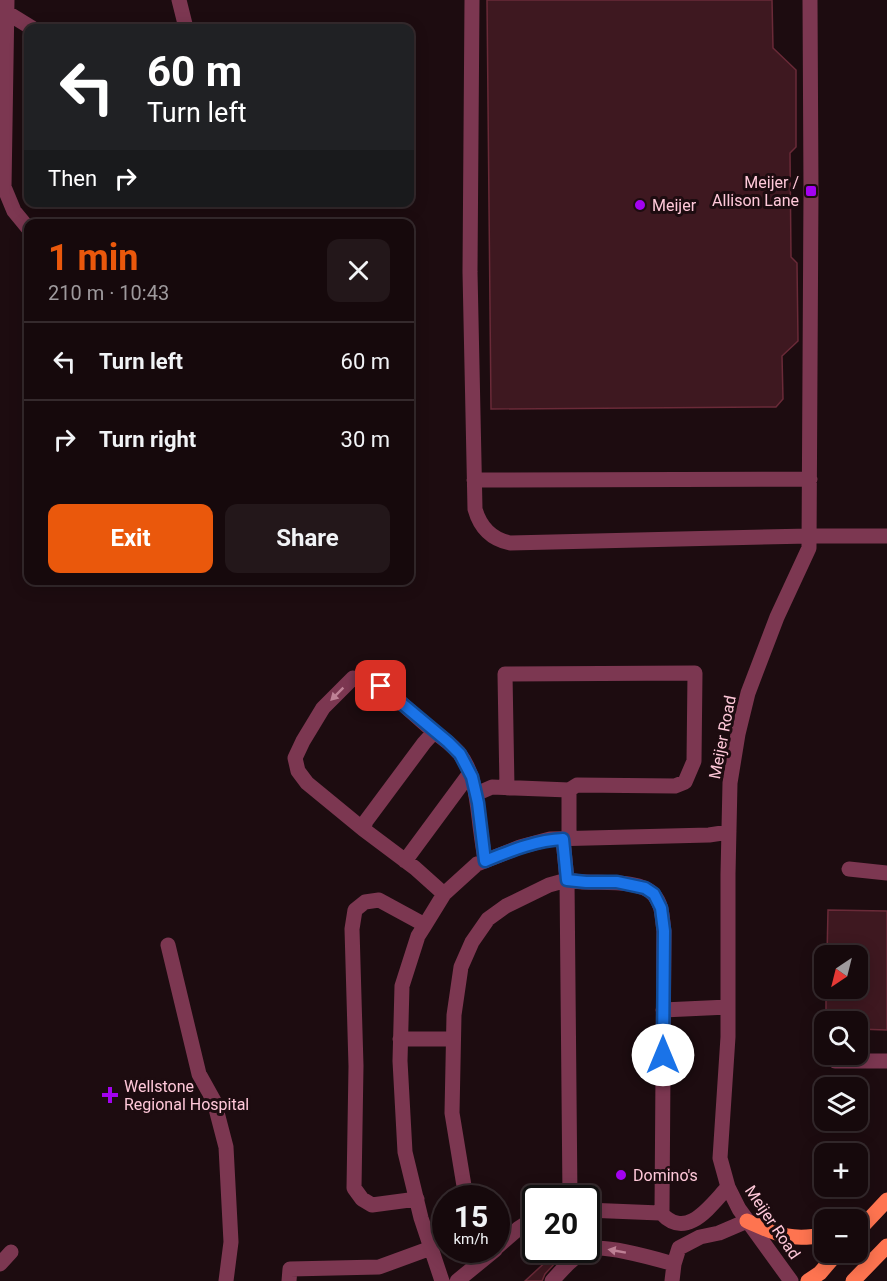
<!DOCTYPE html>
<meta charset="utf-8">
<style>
body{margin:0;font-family:Roboto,sans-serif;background:#23171a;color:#f1f3f6;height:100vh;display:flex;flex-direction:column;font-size:22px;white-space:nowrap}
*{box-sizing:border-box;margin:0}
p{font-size:20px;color:#9e9a9d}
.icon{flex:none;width:33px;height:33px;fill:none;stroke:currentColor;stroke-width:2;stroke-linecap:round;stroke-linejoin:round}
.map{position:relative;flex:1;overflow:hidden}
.drawer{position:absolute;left:24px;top:219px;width:390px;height:366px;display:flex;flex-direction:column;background:#16090c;border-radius:12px;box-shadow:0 3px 15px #0003,0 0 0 2px #352a2d}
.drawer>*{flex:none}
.banner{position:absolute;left:24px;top:24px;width:390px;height:183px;border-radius:12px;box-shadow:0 3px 15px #0003,0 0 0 2px #352a2d;background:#202124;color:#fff;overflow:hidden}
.needle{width:39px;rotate:215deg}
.fabs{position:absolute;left:814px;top:945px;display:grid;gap:12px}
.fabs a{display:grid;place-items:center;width:54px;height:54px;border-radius:12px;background:#16090c;box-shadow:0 3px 15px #0003,0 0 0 2px #352a2d;font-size:30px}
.speed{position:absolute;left:432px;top:1185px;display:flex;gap:12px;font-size:30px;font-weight:700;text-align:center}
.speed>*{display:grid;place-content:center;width:78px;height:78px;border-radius:50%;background:#16090c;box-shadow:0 3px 15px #0003,0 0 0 2px #352a2d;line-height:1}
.speed small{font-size:15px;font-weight:400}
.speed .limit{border:3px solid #111;border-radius:9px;background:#fff;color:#111}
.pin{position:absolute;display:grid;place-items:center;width:51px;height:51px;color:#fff;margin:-26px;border-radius:12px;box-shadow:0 3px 9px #0006}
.me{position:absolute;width:66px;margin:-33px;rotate:0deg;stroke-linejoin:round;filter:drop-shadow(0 0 4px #0008)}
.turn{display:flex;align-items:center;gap:21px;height:126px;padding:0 24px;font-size:27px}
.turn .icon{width:78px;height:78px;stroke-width:2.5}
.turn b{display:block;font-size:42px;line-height:51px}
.then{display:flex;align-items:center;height:57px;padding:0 24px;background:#0003;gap:12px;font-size:22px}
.round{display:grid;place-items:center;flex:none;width:63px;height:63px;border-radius:12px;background:#23171a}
.head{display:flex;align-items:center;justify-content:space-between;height:102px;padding:0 24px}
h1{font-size:36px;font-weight:700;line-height:45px;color:#ea580c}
.button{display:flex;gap:12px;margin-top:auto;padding:12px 24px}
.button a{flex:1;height:69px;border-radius:12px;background:#ea580c;color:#fff;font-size:24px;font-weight:700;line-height:69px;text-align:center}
.button a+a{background:#23171a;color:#f1f3f6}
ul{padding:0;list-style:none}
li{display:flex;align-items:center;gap:18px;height:78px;padding:0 24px;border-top:2px solid #352a2d}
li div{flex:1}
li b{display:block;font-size:22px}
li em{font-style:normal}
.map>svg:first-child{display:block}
.building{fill:#3e1820;stroke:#6a2a38;stroke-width:1.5}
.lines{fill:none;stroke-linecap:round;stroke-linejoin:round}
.minor{stroke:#7c3751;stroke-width:15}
.major{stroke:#fe7450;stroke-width:15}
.oneway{fill:#be8095}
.route-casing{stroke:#114b97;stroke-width:15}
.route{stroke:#1a73e8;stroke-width:10}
.poi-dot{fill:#a402f1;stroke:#1d0c10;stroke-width:2}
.labels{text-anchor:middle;stroke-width:6;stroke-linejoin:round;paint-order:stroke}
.poi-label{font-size:16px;fill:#ffc8d9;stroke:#1d0c10;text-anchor:start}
.street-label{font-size:16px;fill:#ffc8d9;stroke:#1d0c10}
</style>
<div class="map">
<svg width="887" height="1281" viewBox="0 0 887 1281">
<rect width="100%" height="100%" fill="#1d0c10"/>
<path class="building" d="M 487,0 L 772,0 L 773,48 L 796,70 L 796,147 L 790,153 L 791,257 L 797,263 L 798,341 L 782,356 L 783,399 L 776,407 L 491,409 Z
M 828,910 L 887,911 L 887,1030 L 858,1029 L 858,1022 L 826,1022 L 826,988 L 858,988 L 858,956 L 827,956 Z
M 551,1257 L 556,1262 L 545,1274 L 542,1281 L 525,1281 Z"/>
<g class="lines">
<path class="minor" d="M 7,0 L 4,187 L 14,211 L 28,228
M 179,0 L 186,28
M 472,0 L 470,272 L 475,509 C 480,527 491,539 510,543 L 810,536 L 887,536
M 6,12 L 32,28
M 474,480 L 810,479
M 434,732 L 381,685 L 353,678 L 323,708 L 303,741 L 295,758 L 298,771 L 307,783 L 363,829 L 415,868 L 444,894
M 507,788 L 505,674 L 695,673 L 694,761 L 685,782 L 675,786 L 577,785 L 569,790
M 476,794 L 492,787 L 569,790 L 569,839
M 363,829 L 366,821 L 424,743 L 434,732 C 443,738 452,745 459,753 C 477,776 477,806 481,833 C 482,842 484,852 485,861
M 563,839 L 567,880 C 573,881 580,882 586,882 C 604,883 642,880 654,895 C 663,905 662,919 664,931 L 662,1211 L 660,1213 L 586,1210
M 405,861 L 470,773
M 849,869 L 887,873
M 168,945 L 199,1074 L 214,1101 L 226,1147 L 231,1242 L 226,1281
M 663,1010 L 728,1007
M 400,1039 L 453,1039
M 835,1061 L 887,1061
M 466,1198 L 452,1113 L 454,1015 L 461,967 L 472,942 L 488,919 L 506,906 L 549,885 L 567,880 L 570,1198
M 417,1199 L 372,1205 L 362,1199 L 354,1188 L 356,1066 L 352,929 L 355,910 L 365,902 L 379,900 L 425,925
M 661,1213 C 687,1241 710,1206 728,1187
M 496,1248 L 519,1228 L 536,1217
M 0,1264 L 11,1252
M 289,1281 L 290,1269 L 379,1267 L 431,1248
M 442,1281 L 421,1218 L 405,1152 L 400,1061 L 402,986 L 418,936 L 425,925 L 444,894 L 477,864 L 520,847 L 550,839 L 709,835 L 729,832
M 457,1281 L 495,1250
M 552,1281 C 562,1270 573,1257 587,1250 C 601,1243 656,1259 674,1264
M 672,1281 L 674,1264 L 679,1248 L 700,1237 L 719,1233 L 747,1221
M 791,1281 L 739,1209 L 728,1187 L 720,1158 L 728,1037 L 728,874 L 730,783 L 738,734 L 748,693 L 777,617 L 809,548 L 811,191 L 810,0"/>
<path class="major" d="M 747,1221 C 779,1235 789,1241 825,1235
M 858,1231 L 887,1200
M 808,1281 L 820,1273 L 838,1252
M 853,1281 L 887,1246"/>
</g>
<defs><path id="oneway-solid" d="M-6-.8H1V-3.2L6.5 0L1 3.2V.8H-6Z" transform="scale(1.5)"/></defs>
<g class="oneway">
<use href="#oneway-solid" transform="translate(337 694) rotate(135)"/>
<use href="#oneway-solid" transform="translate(617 1251) rotate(-170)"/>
</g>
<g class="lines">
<g class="route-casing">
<path id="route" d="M 381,686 L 448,742 L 460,754 L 472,777 L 478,803 L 485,861 C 510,851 536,840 563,839 L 567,880 L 586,882 L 617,882 L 645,888 L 654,894 L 661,908 L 664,931 L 663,1055"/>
</g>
<use href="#route" class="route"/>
</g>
<g class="poi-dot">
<rect x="805" y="185" width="12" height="12" rx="3"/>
<circle cx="640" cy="205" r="6"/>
<path d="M107 1086h6v6h6v6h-6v6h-6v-6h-6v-6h6z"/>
<circle cx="621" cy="1175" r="6"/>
</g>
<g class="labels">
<g class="poi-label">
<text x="799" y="188" text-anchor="end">Meijer /<tspan x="799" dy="18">Allison Lane</tspan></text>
<text x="652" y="211">Meijer</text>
<text x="124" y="1092">Wellstone<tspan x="124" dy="18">Regional Hospital</tspan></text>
<text x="633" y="1181">Domino's</text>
</g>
<g class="street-label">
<text transform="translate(722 737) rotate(-79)" y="6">Meijer Road</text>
<text transform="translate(773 1222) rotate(56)" y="6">Meijer Road</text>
</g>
</g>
</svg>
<div class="fabs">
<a><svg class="needle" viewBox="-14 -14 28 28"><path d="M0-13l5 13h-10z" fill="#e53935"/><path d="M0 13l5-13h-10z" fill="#9e9a9d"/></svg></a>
<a><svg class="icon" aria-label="search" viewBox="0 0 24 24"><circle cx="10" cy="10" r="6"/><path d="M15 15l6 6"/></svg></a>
<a><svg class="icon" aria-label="layers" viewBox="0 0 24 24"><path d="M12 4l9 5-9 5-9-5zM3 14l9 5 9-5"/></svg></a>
<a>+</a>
<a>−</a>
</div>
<div class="speed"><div>15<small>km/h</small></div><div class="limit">20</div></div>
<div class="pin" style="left:381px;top:686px;background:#d93025"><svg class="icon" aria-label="arrive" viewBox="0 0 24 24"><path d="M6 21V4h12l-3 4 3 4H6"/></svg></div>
<svg class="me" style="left:663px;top:1055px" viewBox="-20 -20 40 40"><circle r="19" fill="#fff"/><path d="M0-13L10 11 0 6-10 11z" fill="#1a73e8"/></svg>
<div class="banner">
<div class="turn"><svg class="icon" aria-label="left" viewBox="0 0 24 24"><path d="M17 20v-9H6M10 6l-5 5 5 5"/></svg><div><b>60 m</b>Turn left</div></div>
<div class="then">Then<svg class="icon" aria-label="right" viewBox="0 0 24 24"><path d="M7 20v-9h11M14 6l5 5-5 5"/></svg></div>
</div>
<section class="drawer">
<div class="head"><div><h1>1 min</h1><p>210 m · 10:43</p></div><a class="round"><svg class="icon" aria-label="close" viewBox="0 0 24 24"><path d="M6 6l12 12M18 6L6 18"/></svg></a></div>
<ul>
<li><svg class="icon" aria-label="left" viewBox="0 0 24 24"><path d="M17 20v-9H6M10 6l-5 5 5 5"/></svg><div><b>Turn left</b></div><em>60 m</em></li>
<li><svg class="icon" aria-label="right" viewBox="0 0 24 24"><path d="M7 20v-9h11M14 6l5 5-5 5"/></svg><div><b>Turn right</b></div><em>30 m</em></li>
</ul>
<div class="button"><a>Exit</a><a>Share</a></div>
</section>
</div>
